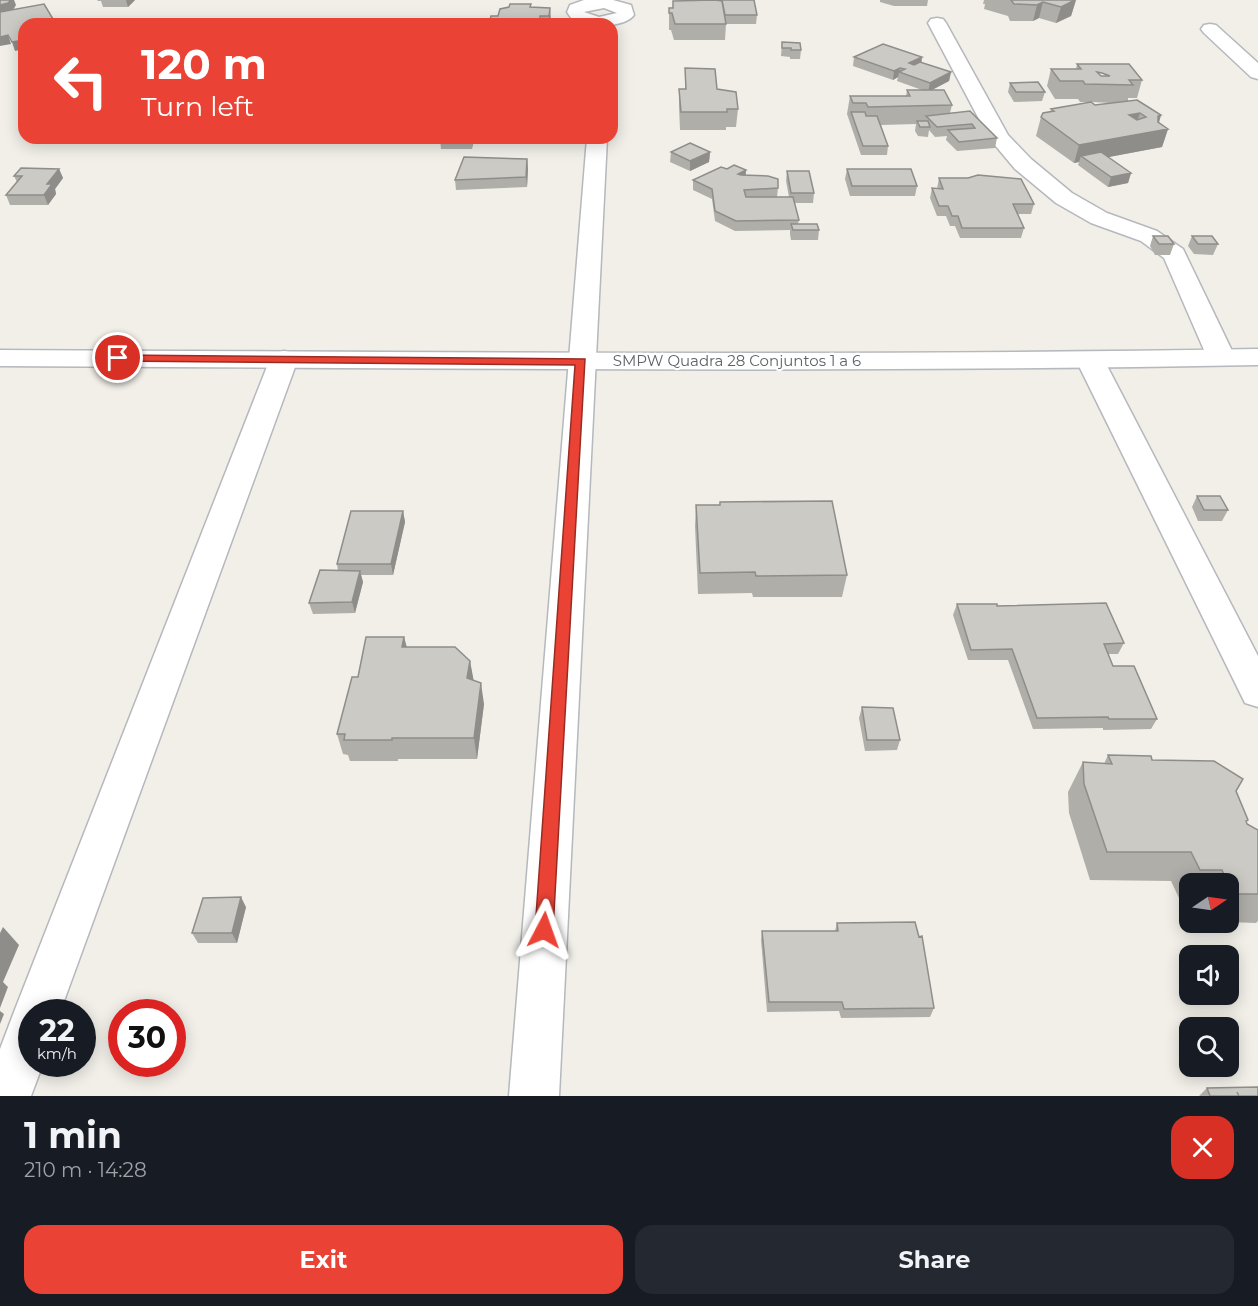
<!DOCTYPE html>
<meta charset="utf-8">
<style>
body{margin:0;font-family:Montserrat,sans-serif;background:#242831;color:#f1f3f6;height:100vh;display:flex;flex-direction:column;font-size:22px;white-space:nowrap}
*{box-sizing:border-box;margin:0}
p{font-size:20px;color:#9ea1a6}
.icon{flex:none;width:33px;height:33px;fill:none;stroke:currentColor;stroke-width:2;stroke-linecap:round;stroke-linejoin:round}
.map{position:relative;height:1096px;overflow:hidden}
.drawer{display:flex;flex-direction:column;background:#171b24;flex:1}
.drawer>*{flex:none}
.hud{position:absolute;left:18px;top:18px;width:600px;height:126px;border-radius:18px;box-shadow:0 3px 15px #0003;background:#ea4335;color:#fff;overflow:hidden}
.needle{width:39px;rotate:77deg}
.fabs{position:absolute;left:1179px;top:873px;display:grid;gap:12px}
.fabs a{display:grid;place-items:center;width:60px;height:60px;border-radius:12px;background:#171b24;box-shadow:0 3px 15px #0003;font-size:30px}
.speed{position:absolute;left:18px;top:999px;display:flex;gap:12px;font-size:30px;font-weight:700;text-align:center}
.speed>*{display:grid;place-content:center;width:78px;height:78px;border-radius:50%;background:#171b24;box-shadow:0 3px 15px #0003;line-height:1}
.speed small{font-size:15px;font-weight:400}
.speed .limit{border:9px solid #d22;background:#fff;color:#111}
.pin{position:absolute;display:grid;place-items:center;width:51px;height:51px;color:#fff;margin:-26px;border:3px solid #fff;border-radius:50%;box-shadow:0 2px 6px #0007}
.me{position:absolute;width:66px;margin:-33px;rotate:4deg;stroke-linejoin:round;filter:drop-shadow(0 0 4px #0008)}
.turn{display:flex;align-items:center;gap:21px;height:126px;padding:0 24px;font-size:27px}
.turn .icon{width:78px;height:78px;stroke-width:2.5}
.turn b{display:block;font-size:42px;line-height:51px}
.round{display:grid;place-items:center;flex:none;width:63px;height:63px;border-radius:18px;background:#242831}
.headline{display:flex;align-items:center;justify-content:space-between;height:102px;padding:0 24px}
h1{font-size:36px;font-weight:700;line-height:45px}
.cta{display:flex;gap:12px;margin-top:auto;padding:12px 24px}
.cta a{flex:1;height:69px;border-radius:18px;background:#ea4335;color:#fff;font-size:24px;font-weight:700;line-height:69px;text-align:center}
.cta a+a{background:#242831;color:#f1f3f6}
.map>svg:first-child{display:block}
.lines{fill:none;stroke-linecap:round;stroke-linejoin:round}
.minor-casing{stroke:#b5b8bc;stroke-width:3}
.tertiary-casing{stroke:#b5b8bc;stroke-width:3}
.minor{fill:#fff;fill-rule:evenodd}
.tertiary{fill:#fff;fill-rule:evenodd}
.wall{fill:#afaea9;fill-rule:evenodd}
.shaded-wall{fill:#8f8d8a}
.building{fill:#cccac5;stroke:#8f8d8a;stroke-width:1.5;fill-rule:evenodd}
.route{fill:#ea4335;stroke:#982c22;stroke-width:1.5}
.labels{text-anchor:middle;stroke-width:4.5;stroke-linejoin:round;paint-order:stroke}
.street-label{font-size:15px;fill:#5f6368;stroke:#fff}
</style>
<div class="map">
<svg width="1258" height="1096" viewBox="0 0 1258 1096">
<rect width="100%" height="100%" fill="#f1efe8"/>
<g class="lines">
<g class="minor-casing">
<path id="minor" d="M 584,0 L 613,0 L 631,5 L 634,15 C 625,27 595,27 581,24 C 574,22 570,17 567,12 L 570,5 ZM 604,8 L 617,13 L 599,17 L 584,12 Z
M 937,18 L 943,19 L 946,23 L 1008,135 L 1031,159 L 1072,193 L 1107,213 L 1157,231 L 1183,249 L 1235,357 L 1231,363 L 1221,365 L 1211,363 L 1207,357 L 1164,258 L 1141,241 L 1091,223 L 1056,203 L 1015,169 L 989,138 L 928,23 L 931,19 Z
M 1210,24 L 1216,25 L 1258,63 L 1258,79 L 1251,77 L 1204,33 L 1201,29 L 1204,25 Z
M 587,138 L 607,138 L 559,1096 L 509,1096 Z
M 284,351 L 294,353 L 298,359 L 60,1012 L 32,1012 L 32,1064 L 43,1064 L 31,1096 L 0,1096 L 0,1049 L 14,1012 L 270,359 L 274,353 Z
M 1090,352 L 1100,354 L 1104,360 L 1258,656 L 1258,707 L 1245,703 L 1076,360 L 1080,354 Z"/>
</g>
<g class="tertiary-casing">
<path id="tertiary" d="M 1258,349 L 1258,365 C 839,373 419,368 0,366 L 0,350 C 419,352 839,356 1258,349 Z"/>
</g>
<use href="#minor" class="minor"/>
<use href="#tertiary" class="tertiary"/>
</g>
<path class="wall" d="M 97,0 L 135,0 L 128,7 L 103,7 L 101,1 L 98,1 Z
M 722,0 L 754,0 L 757,15 L 756,24 L 726,24 L 725,40 L 674,40 L 671,30 L 669,30 L 669,8 Z
M 880,0 L 928,0 L 927,6 L 894,6 L 880,2 Z
M 984,0 L 1076,0 L 1071,16 L 1056,23 L 1039,18 L 1033,21 L 1010,21 L 1008,16 L 984,9 L 985,4 L 983,4 Z
M 531,7 L 550,8 L 551,24 L 489,24 L 498,16 Z
M 782,42 L 801,50 L 800,59 L 790,59 L 790,57 L 781,56 Z
M 854,57 L 922,57 L 921,63 L 951,72 L 949,81 L 932,90 L 952,105 L 950,113 L 970,111 L 997,138 L 995,148 L 957,151 L 946,140 L 947,136 L 935,137 L 929,130 L 928,137 L 918,136 L 915,131 L 916,124 L 881,125 L 888,146 L 887,155 L 861,155 L 847,114 L 850,96 L 906,96 L 907,90 L 922,90 L 897,81 L 898,77 L 893,80 L 853,66 Z
M 1077,64 L 1142,80 L 1137,98 L 1128,98 L 1128,101 L 1161,115 L 1159,123 L 1168,129 L 1162,147 L 1108,157 L 1131,173 L 1128,183 L 1108,187 L 1078,165 L 1079,162 L 1074,163 L 1036,136 L 1041,117 L 1050,112 L 1051,109 L 1090,102 L 1080,102 L 1078,99 L 1055,99 L 1047,86 L 1051,69 L 1076,69 ZM 1097,72 L 1110,76 L 1101,76 ZM 1091,102 L 1112,103 L 1095,105 Z
M 685,68 L 717,89 L 738,109 L 736,127 L 726,127 L 726,130 L 680,130 L 679,107 L 679,89 L 685,89 Z
M 1010,83 L 1045,92 L 1042,101 L 1014,102 L 1008,92 Z
M 440,138 L 473,138 L 472,149 L 441,149 Z
M 671,152 L 710,152 L 709,162 L 690,171 L 670,162 Z
M 527,159 L 528,169 L 527,187 L 456,190 L 455,180 Z
M 59,169 L 63,178 L 55,189 L 56,194 L 48,205 L 10,205 L 6,195 L 17,182 L 14,176 Z
M 727,169 L 746,170 L 746,175 L 778,188 L 777,197 L 789,197 L 786,181 L 787,171 L 814,193 L 813,203 L 794,203 L 799,220 L 798,224 L 819,230 L 818,240 L 791,240 L 790,234 L 790,230 L 735,231 L 715,221 L 712,199 L 693,190 L 693,180 Z
M 847,169 L 917,186 L 915,196 L 850,196 L 845,179 Z
M 939,178 L 1034,204 L 1031,214 L 1017,214 L 1024,228 L 1021,238 L 960,238 L 955,226 L 950,226 L 946,216 L 937,216 L 930,198 L 932,188 L 937,189 Z
M 1153,236 L 1174,244 L 1170,255 L 1155,255 L 1150,246 Z
M 1192,236 L 1218,244 L 1213,255 L 1194,254 L 1188,246 Z
M 1197,496 L 1228,510 L 1222,521 L 1198,521 L 1192,507 Z
M 696,505 L 720,505 L 847,575 L 842,597 L 753,597 L 752,593 L 698,594 L 695,526 Z
M 403,511 L 405,522 L 393,575 L 361,575 L 363,582 L 355,613 L 313,614 L 309,603 L 338,571 L 337,564 Z
M 957,604 L 997,606 L 1124,643 L 1118,654 L 1108,654 L 1113,666 L 1157,719 L 1151,729 L 1103,730 L 1103,728 L 1033,729 L 1008,660 L 968,660 L 953,615 Z
M 404,637 L 407,647 L 470,661 L 473,680 L 484,704 L 477,759 L 398,759 L 398,761 L 350,761 L 348,755 L 343,754 L 337,734 L 358,677 Z
M 862,707 L 900,740 L 897,750 L 865,751 L 859,718 Z
M 1108,755 L 1152,760 L 1236,791 L 1247,824 L 1258,830 L 1258,921 L 1256,923 L 1228,922 L 1228,884 L 1190,884 L 1190,898 L 1179,898 L 1171,881 L 1090,880 L 1069,813 L 1068,792 L 1083,762 L 1104,764 Z
M 246,907 L 237,943 L 198,943 L 192,933 Z
M 837,923 L 934,1008 L 930,1017 L 841,1018 L 839,1011 L 767,1012 L 761,940 L 762,931 L 835,931 Z
M 1207,1088 L 1258,1096 L 1199,1096 Z"/>
<path class="shaded-wall" d="M 11,0 L 14,0 L 16,5 L 12,12 L 0,14 L 0,5 Z
M 126,0 L 135,0 L 128,7 Z
M 1076,0 L 1071,16 L 1056,23 L 1061,7 Z
M 1043,2 L 1039,18 L 1033,21 L 1037,5 Z
M 550,8 L 551,24 L 549,24 L 549,16 Z
M 8,35 L 11,44 L 0,46 L 0,37 Z
M 24,40 L 24,49 L 15,51 L 12,42 Z
M 922,57 L 921,66 L 908,72 L 909,63 Z
M 900,68 L 898,77 L 893,80 L 894,71 Z
M 951,72 L 949,81 L 928,92 L 930,83 Z
M 1140,113 L 1134,131 L 1129,115 Z
M 1161,115 L 1156,131 L 1168,129 L 1162,147 L 1088,161 L 1081,156 L 1079,162 L 1074,163 L 1079,145 Z
M 472,138 L 473,138 L 473,142 L 472,149 Z
M 710,152 L 709,162 L 690,171 L 690,161 Z
M 527,159 L 528,169 L 527,187 L 526,177 Z
M 59,169 L 63,178 L 55,189 L 56,194 L 48,205 L 44,195 L 47,184 Z
M 746,170 L 745,180 L 738,174 Z
M 1131,173 L 1128,183 L 1108,187 L 1111,177 Z
M 403,511 L 405,522 L 393,575 L 391,564 Z
M 360,571 L 363,582 L 355,613 L 352,602 Z
M 404,637 L 409,658 L 402,647 Z
M 470,661 L 474,682 L 467,678 Z
M 481,683 L 484,704 L 477,759 L 474,738 Z
M 241,897 L 246,907 L 237,943 L 232,933 Z
M 3,927 L 19,945 L 3,982 L 8,987 L 0,1008 L 0,933 Z
M 0,1011 L 4,1014 L 0,1024 Z"/>
<path class="building" d="M 0,0 L 11,0 L 8,3 L 0,5 Z
M 715,0 L 722,1 L 726,24 L 675,24 L 672,13 L 669,13 L 669,8 L 673,8 L 673,1 Z
M 722,0 L 754,0 L 757,15 L 725,15 Z
M 1011,0 L 1075,0 L 1061,7 L 1043,2 L 1037,5 L 1014,4 Z
M 44,4 L 56,24 L 24,24 L 24,40 L 12,42 L 8,35 L 0,37 L 0,12 Z
M 510,4 L 531,4 L 530,7 L 550,8 L 549,16 L 540,16 L 540,21 L 535,21 L 539,22 L 539,24 L 489,24 L 491,16 L 498,16 L 500,9 L 509,7 Z
M 80,20 L 82,24 L 58,24 Z
M 782,42 L 800,43 L 801,50 L 791,50 L 791,48 L 782,48 Z
M 883,44 L 922,57 L 909,63 L 914,65 L 920,62 L 951,72 L 930,83 L 899,72 L 905,69 L 900,68 L 894,71 L 854,57 Z
M 1077,64 L 1129,64 L 1142,80 L 1129,80 L 1133,85 L 1085,84 L 1083,81 L 1060,81 L 1051,69 L 1081,69 ZM 1097,72 L 1102,73 L 1110,76 L 1101,76 Z
M 685,68 L 715,69 L 717,89 L 736,92 L 738,109 L 727,109 L 727,112 L 681,112 L 679,89 L 686,89 Z
M 1038,82 L 1045,92 L 1016,92 L 1010,83 Z
M 907,90 L 944,90 L 952,105 L 868,107 L 866,103 L 853,103 L 850,96 L 910,96 Z
M 1137,100 L 1161,115 L 1158,116 L 1158,122 L 1168,129 L 1079,145 L 1041,117 L 1043,113 L 1054,111 L 1051,109 L 1091,102 L 1095,105 ZM 1140,113 L 1146,117 L 1137,120 L 1129,115 Z
M 970,111 L 997,138 L 959,142 L 948,130 L 975,128 L 972,124 L 937,127 L 926,116 Z
M 851,112 L 865,112 L 866,116 L 877,116 L 888,146 L 863,146 Z
M 917,121 L 928,121 L 930,127 L 920,127 Z
M 440,138 L 472,138 L 471,140 L 440,140 Z
M 690,143 L 710,152 L 690,161 L 671,152 Z
M 1101,152 L 1131,173 L 1111,177 L 1081,156 Z
M 464,157 L 527,159 L 526,177 L 455,180 Z
M 734,165 L 746,170 L 738,174 L 741,175 L 768,176 L 778,179 L 778,188 L 744,190 L 746,197 L 793,197 L 799,220 L 736,221 L 715,211 L 712,189 L 693,180 L 721,167 L 727,169 Z
M 21,168 L 59,169 L 47,184 L 52,184 L 44,195 L 6,195 L 22,176 L 14,176 Z
M 847,169 L 911,169 L 917,186 L 852,186 Z
M 787,171 L 809,171 L 814,193 L 791,193 Z
M 978,175 L 1021,179 L 1034,204 L 1013,204 L 1024,228 L 962,228 L 958,216 L 952,216 L 948,206 L 939,206 L 932,188 L 943,189 L 939,178 L 968,178 Z
M 791,224 L 817,224 L 819,230 L 793,230 Z
M 1153,236 L 1168,236 L 1174,244 L 1159,244 Z
M 1192,236 L 1212,236 L 1218,244 L 1198,244 Z
M 1197,496 L 1220,496 L 1228,510 L 1204,510 Z
M 832,501 L 847,575 L 756,576 L 755,572 L 700,573 L 696,505 L 720,505 L 720,502 Z
M 351,511 L 403,511 L 391,564 L 337,564 Z
M 320,570 L 360,571 L 352,602 L 309,603 Z
M 1106,603 L 1124,643 L 1104,644 L 1113,666 L 1134,666 L 1157,719 L 1109,719 L 1108,717 L 1037,718 L 1012,649 L 971,650 L 957,604 L 997,604 L 997,606 Z
M 366,637 L 404,637 L 402,647 L 455,647 L 470,661 L 467,678 L 481,683 L 474,738 L 392,738 L 392,740 L 344,740 L 345,734 L 337,734 L 352,677 L 358,677 Z
M 862,707 L 893,708 L 900,740 L 867,740 Z
M 1108,755 L 1151,756 L 1152,760 L 1214,761 L 1243,779 L 1236,791 L 1248,820 L 1246,821 L 1247,824 L 1258,830 L 1258,894 L 1232,894 L 1228,884 L 1222,870 L 1200,870 L 1191,852 L 1107,852 L 1084,784 L 1083,762 L 1112,764 Z
M 241,897 L 232,933 L 192,933 L 203,898 Z
M 915,922 L 919,937 L 922,936 L 934,1008 L 844,1009 L 842,1002 L 769,1002 L 762,931 L 838,931 L 837,923 Z
M 1258,1087 L 1258,1096 L 1239,1096 L 1237,1092 L 1239,1096 L 1210,1096 L 1207,1088 Z"/>
<path class="route" d="M 118,355 L 585,359 L 553,930 L 551,936 L 544,939 L 538,936 L 535,930 L 575,365 L 114,361 L 114,356 Z"/>
<g class="labels">
<g class="street-label">
<text x="737" y="366">SMPW Quadra 28 Conjuntos 1 a 6</text>
</g>
</g>
</svg>
<div class="fabs">
<a><svg class="needle" viewBox="-14 -14 28 28"><path d="M0-13l5 13h-10z" fill="#e53935"/><path d="M0 13l5-13h-10z" fill="#9ea1a6"/></svg></a>
<a><svg class="icon" aria-label="sound" viewBox="0 0 24 24"><path d="M4 9h4l5-4v14l-5-4H4zM17 9q2 3 0 6"/></svg></a>
<a><svg class="icon" aria-label="search" viewBox="0 0 24 24"><circle cx="10" cy="10" r="6"/><path d="M15 15l6 6"/></svg></a>
</div>
<div class="speed"><div>22<small>km/h</small></div><div class="limit">30</div></div>
<div class="pin" style="left:118px;top:358px;background:#d93025"><svg class="icon" aria-label="arrive" viewBox="0 0 24 24"><path d="M6 21V4h12l-3 4 3 4H6"/></svg></div>
<svg class="me" style="left:544px;top:930px" viewBox="-20 -20 40 40"><path d="M0-17L14 15 0 8-14 15z" fill="#ea4335" stroke="#fff" stroke-width="4"/></svg>
<div class="hud">
<div class="turn"><svg class="icon" aria-label="left" viewBox="0 0 24 24"><path d="M17 20v-9H6M10 6l-5 5 5 5"/></svg><div><b>120 m</b>Turn left</div></div>
</div>
</div>
<section class="drawer">
<div class="headline"><div><h1>1 min</h1><p>210 m · 14:28</p></div><a class="round" style="background:#d93025;color:#fff"><svg class="icon" aria-label="close" viewBox="0 0 24 24"><path d="M6 6l12 12M18 6L6 18"/></svg></a></div>
<div class="cta"><a>Exit</a><a>Share</a></div>
</section>
